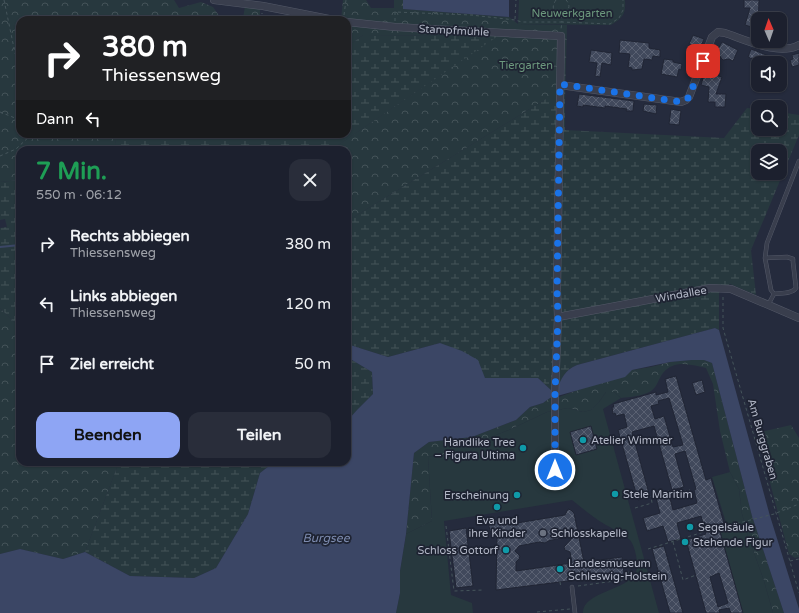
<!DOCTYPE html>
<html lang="de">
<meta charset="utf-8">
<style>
body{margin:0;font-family:"Varela Round",sans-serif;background:#292d3a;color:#f1f3f6;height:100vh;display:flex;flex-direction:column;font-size:15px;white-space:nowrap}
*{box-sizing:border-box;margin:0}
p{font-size:13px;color:#a0a3aa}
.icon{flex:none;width:22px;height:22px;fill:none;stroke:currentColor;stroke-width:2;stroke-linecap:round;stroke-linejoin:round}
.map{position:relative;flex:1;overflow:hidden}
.side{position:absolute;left:16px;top:146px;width:335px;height:320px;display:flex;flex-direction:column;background:#1c202e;border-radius:12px;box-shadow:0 1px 3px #0004,0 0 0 1px #3a3e4a}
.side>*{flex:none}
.banner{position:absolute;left:16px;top:16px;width:335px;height:122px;border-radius:12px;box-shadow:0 1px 3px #0004,0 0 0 1px #3a3e4a;background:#202124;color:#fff;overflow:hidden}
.needle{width:26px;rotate:358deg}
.tools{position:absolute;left:751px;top:12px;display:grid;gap:8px}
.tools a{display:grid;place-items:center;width:36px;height:36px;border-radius:8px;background:#1c202e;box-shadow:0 1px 3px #0004,0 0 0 1px #3a3e4a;font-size:20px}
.pin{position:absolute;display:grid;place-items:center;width:34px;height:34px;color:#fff;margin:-17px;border-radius:8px;box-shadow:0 2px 6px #0006}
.me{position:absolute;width:44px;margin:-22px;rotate:0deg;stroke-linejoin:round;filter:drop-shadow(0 0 3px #0008)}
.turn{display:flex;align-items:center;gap:14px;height:84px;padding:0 20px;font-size:18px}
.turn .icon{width:52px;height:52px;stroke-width:2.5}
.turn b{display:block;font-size:28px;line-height:34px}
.then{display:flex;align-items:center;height:38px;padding:0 20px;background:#0003;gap:8px;font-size:15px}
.round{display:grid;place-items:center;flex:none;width:42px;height:42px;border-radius:12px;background:#292d3a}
.head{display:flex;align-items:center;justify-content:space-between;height:68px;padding:0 20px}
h1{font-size:24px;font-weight:700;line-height:30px;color:#1e9e55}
.button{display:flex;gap:8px;margin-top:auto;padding:8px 20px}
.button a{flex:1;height:46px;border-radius:12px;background:#8ea5f4;color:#111;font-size:16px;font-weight:700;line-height:46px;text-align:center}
.button a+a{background:#292d3a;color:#f1f3f6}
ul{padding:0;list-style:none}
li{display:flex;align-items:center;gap:12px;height:60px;padding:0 20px}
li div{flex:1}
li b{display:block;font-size:15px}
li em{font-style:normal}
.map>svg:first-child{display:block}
.forest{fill:url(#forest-crowns)}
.wetland{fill:url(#wetland-marsh);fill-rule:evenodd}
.green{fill:#27383e}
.water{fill:#3b4665}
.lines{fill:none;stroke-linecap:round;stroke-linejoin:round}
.stream{stroke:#3b4665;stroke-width:2}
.building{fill:url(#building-cross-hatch);stroke:#202534;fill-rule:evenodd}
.service-casing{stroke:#545968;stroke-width:4.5}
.minor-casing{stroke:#545968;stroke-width:8}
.path{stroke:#45555b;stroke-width:1;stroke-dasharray:3 3;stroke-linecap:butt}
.service{stroke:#393e4d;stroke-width:3.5}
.minor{stroke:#393e4d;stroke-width:7}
.route{stroke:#1a73e8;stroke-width:7;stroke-dasharray:0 12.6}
.culture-dot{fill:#0f9aa8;stroke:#1e2332;stroke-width:1.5}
.worship-dot{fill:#6b7280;stroke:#1e2332;stroke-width:1.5}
.labels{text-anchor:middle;stroke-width:3.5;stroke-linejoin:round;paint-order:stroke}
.park-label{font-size:11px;fill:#6c987d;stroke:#1e2332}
.street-label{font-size:11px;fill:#b4b9c8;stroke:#1e2332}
.poi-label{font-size:11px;fill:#b4b9c8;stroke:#1e2332;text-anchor:start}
.water-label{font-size:12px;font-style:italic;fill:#7d8baf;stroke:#1e2332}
</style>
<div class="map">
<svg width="799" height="613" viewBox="0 0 799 613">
<defs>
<pattern id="forest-crowns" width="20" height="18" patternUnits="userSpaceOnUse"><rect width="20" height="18" fill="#27383e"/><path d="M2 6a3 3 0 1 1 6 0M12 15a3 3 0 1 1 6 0" fill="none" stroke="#445358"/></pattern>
<pattern id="wetland-marsh" width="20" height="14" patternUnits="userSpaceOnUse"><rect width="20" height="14" fill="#27383e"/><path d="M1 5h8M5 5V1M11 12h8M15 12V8" fill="none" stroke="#445358"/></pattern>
<pattern id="building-cross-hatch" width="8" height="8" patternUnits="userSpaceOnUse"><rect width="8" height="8" fill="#41495c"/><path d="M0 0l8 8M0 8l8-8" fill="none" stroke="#5a6172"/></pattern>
</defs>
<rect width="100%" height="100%" fill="#252b3d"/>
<path class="forest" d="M 0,0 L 174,0 L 179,8 L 201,2 L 213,7 L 222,20 L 20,20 L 20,134 L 114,134 L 117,150 L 20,150 L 20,180 L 0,182 Z
M 343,0 L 366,0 L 371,8 L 394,8 L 394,0 L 403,0 L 403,9 L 509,17 L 518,24 L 567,25 L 565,99 L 546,99 L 349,220 L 347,245 L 347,150 L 331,150 L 497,36 L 363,35 L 347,47 L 347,20 L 341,20 Z
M 245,7 L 260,9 L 260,20 L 235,20 L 243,18 Z
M 0,308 L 20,328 L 20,462 L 119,462 L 85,552 L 63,559 L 20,549 L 0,554 Z
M 692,360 L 704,360 L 712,363 L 752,516 L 784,613 L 773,613 L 764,581 L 748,536 L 742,514 L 739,489 L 730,472 L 720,431 L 713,384 L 706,368 C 690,365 675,359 663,373 C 658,379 658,386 651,391 C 643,396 630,397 621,398 L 614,392 L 606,392 L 599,402 L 591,410 L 583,412 L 568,408 L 547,412 L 511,429 L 483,440 L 468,453 L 428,457 L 432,521 L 406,534 L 414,453 L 429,442 L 472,437 L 516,420 L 530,407 L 543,403 L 550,398 L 559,397 L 632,370 L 651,367 L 670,362 Z
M 791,425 L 799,438 L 799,557 L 795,558 L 789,554 L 778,513 L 757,433 Z"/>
<path class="wetland" d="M 363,35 L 498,36 L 331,150 L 117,150 L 114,134 L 187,134 L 211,136 L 213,134 L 347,134 L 347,47 Z
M 546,99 L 565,99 L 565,130 L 724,138 L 747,108 L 758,109 L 758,129 L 780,129 L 780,112 L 799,115 L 799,135 L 751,250 L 756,295 L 730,284 L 719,293 L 719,330 L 715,328 L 577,365 C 565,370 561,378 558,390 L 551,390 L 538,378 L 485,378 L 440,343 L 388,357 L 347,344 L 347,245 L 349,220 ZM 758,151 L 780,151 L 780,173 L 758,173 Z
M 20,180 L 20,198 L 15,200 L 18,239 L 20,239 L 20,328 L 0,308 L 0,228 L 7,227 L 5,219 L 0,220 L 0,182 Z
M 347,357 L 372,372 L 373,394 L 357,410 L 347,421 Z
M 119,462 L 274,462 L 260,473 L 248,514 L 216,568 L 194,578 L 130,576 L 85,552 Z"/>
<path class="green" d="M 519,0 L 625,0 C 626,14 623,18 611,25 L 518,24 Z
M 606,392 L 614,392 L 621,398 L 603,409 L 659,613 L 583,613 C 582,592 629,590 636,572 C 639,564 635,546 630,540 C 625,535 613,529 606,525 C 594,518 583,509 572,500 L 444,521 L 451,595 L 472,603 L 473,613 L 396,613 L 400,593 L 400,571 L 406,534 L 432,521 L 428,457 L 468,453 L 483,440 L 511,429 L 547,412 L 568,408 L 583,412 L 591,410 L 599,402 Z
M 730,472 L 739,489 L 742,514 L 748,536 L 764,581 L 773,613 L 743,613 L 719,526 L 726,523 L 712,477 Z"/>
<path class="water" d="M 403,0 L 509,0 L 509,17 L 403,9 Z
M 715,328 L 719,330 L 770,516 L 799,609 L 799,613 L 784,613 L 752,516 L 712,363 L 704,360 L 692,360 L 670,362 L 632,370 L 625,377 L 550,398 L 543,403 L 530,407 L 516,420 L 472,437 L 429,442 L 414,453 L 406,534 L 400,571 L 400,593 L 396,613 L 0,613 L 0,554 L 20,549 L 63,559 L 85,552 L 130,576 L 194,578 L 216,568 L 248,514 L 260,473 L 274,462 L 347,462 L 347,421 L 357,410 L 373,394 L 372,372 L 347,357 L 347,344 L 388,357 L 440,343 L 462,351 L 478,360 L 485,378 L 538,378 L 551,390 L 557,390 C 561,378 565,370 577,365 Z"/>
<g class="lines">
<path class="stream" d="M 0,247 L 20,245"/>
</g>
<path class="building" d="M 744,0 L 759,0 L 758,29 L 745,25 L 750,8 L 744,8 Z
M 693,35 L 704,39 L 700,48 L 689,44 Z
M 620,40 L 649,43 L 649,48 L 660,50 L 660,57 L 653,56 L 652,60 L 644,59 L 642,69 L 632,70 L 632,68 L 628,67 L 630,54 L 619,53 Z
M 722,42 L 738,50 L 733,61 L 729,59 L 723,60 L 719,55 L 716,53 Z
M 751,49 L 769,56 L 767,63 L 761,63 L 748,57 Z
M 591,50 L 612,53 L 611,65 L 602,63 L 600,77 L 595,76 L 597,63 L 589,62 Z
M 799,53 L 799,65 L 792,67 L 790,60 L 793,59 L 792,55 Z
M 664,59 L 673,60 L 673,62 L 682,64 L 681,70 L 679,69 L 677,77 L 661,74 Z
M 705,72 L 722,77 L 716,94 L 726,94 L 725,107 L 715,107 L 715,102 L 708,102 L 709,87 L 701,85 Z
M 579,94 L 634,101 L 633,111 L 626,111 L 627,109 L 605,106 L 605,108 L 583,105 L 583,107 L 577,106 Z
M 644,104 L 657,105 L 656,114 L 643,111 Z
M 671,109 L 681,111 L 679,125 L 669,124 Z
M 676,376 L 706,480 L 711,478 L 724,523 L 718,525 L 743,613 L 731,613 L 729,608 L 719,610 L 720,613 L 706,613 L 686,540 L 706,534 L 701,516 L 677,523 L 681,539 L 668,542 L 663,526 L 647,531 L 643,518 L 660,513 L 656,498 L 669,494 L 673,510 L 697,503 L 694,490 L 696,489 L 685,451 L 675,454 L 684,487 L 672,490 L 654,426 L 632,432 L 650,497 L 638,500 L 618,430 L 627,427 L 624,414 L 616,416 L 615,413 L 613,414 L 612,407 L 614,407 L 613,404 L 656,392 L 656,395 L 668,392 L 665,379 ZM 669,398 L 683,445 L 673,447 L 664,416 L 655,419 L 651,406 L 659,404 L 658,401 ZM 719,573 L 728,603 L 718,607 L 710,577 Z
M 702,380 L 705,392 L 696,395 L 692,383 Z
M 591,426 L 597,449 L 576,455 L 570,432 Z
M 568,509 L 571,510 L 574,513 L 584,562 L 622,557 L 624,574 L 496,590 L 497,535 L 490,531 L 489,526 L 490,522 L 495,520 L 499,521 L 502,523 L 510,521 L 511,524 L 565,515 ZM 575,535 L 564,547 L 565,550 L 570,552 L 572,563 L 516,571 L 516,562 L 519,559 L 520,556 L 515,551 L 519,546 L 539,542 L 545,543 L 548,541 Z
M 466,528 L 473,586 L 456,588 L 449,531 Z
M 664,546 L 683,613 L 670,613 L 652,549 Z"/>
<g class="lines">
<g class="service-casing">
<path id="service" d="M 765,258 L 787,257 L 793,259 L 793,262 L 796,288 C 792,294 781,293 774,294
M 768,305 L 774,294 L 771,290 L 765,258 L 767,243 L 799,161
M 572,587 L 575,613"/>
</g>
<g class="minor-casing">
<path id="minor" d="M 214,0 L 263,6 L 334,20
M 347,22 L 395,27 L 561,36 L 557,290 L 558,317 L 555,393 L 555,470
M 560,85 L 681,102 L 686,100 L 689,97 L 712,37 L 718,32 L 725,33 C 746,40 779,56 799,45
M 558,317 L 711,288 L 731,289 L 799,318"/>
</g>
<path class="path" d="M 4,0 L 15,53 L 20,68
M 556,0 C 551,7 553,13 561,15 C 568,12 572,6 566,0
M 344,15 L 346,0
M 561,15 L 562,22 L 610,24 L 619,18 L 623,10 L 623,0
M 515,19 L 516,0
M 262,20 L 262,13
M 395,21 L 395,12 L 471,15 L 515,20 L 522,22 L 562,22 L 561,29
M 347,34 L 350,30
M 0,112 L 20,120
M 0,156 L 16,149 L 32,134
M 723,297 L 723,328 L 799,593
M 635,508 L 652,503 L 651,496 L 669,491 L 670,494 L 690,490
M 446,526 L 454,591 L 484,590
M 719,528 L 774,514 L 799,504
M 673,542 L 683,580 L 696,575
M 648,549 L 707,531
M 790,561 L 799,559
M 560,582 L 561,588
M 578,586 L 622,580 L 628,577 L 631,563
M 537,612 L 570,609"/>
<use href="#service" class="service"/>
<use href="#minor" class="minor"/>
</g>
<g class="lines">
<path class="route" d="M 555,470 L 555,393 L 558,317 L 557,290 L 560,84 L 681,102 L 686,100 L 689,97 L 703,61"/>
</g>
<g class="culture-dot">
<circle cx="583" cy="440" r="4"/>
<circle cx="523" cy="448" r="4"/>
<circle cx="615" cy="494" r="4"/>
<circle cx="517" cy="495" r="4"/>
<circle cx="497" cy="507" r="4"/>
<circle cx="690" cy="527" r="4"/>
<circle cx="685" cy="542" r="4"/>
<circle cx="506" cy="550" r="4"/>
<circle cx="560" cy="569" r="4"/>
</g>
<circle class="worship-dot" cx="543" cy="533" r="4"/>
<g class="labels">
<g class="park-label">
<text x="572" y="17">Neuwerkgarten</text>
<text x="526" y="69">Tiergarten</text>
</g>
<g class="street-label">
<text transform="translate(454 30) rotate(3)" y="4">Stampfmühle</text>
<text transform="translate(681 294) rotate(-10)" y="4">Windallee</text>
<text transform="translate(763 439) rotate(74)" y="4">Am Burggraben</text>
</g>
<g class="poi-label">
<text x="591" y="444">Atelier Wimmer</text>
<text x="515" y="446" text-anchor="end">Handlike Tree<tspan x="515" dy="13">– Figura Ultima</tspan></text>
<text x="623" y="498">Stele Maritim</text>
<text x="509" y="499" text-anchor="end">Erscheinung</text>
<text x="497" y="524" text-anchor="middle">Eva und<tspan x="497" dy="13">ihre Kinder</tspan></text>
<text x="698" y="531">Segelsäule</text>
<text x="551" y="537">Schlosskapelle</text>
<text x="693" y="546">Stehende Figur</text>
<text x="498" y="554" text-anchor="end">Schloss Gottorf</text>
<text x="568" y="567">Landesmuseum<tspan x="568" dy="13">Schleswig-Holstein</tspan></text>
</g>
<g class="water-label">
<text x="326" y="542">Burgsee</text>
</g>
</g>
</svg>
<div class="tools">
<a><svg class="needle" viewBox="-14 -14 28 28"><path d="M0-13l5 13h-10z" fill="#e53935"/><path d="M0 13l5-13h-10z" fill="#a0a3aa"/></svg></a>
<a><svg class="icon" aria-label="sound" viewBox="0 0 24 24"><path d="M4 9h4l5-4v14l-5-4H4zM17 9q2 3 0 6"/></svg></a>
<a><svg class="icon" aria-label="search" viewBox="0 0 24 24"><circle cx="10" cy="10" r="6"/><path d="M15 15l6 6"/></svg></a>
<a><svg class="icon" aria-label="layers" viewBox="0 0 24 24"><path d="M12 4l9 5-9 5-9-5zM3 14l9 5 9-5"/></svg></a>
</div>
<div class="pin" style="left:703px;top:61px;background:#d93025"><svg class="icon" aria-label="arrive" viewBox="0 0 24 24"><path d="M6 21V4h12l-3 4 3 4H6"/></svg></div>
<svg class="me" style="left:555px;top:470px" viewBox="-20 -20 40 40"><circle r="17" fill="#1a73e8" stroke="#fff" stroke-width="3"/><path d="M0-11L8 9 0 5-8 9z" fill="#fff"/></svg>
<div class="banner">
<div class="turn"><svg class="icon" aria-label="right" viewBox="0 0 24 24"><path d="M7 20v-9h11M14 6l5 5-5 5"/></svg><div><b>380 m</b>Thiessensweg</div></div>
<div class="then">Dann<svg class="icon" aria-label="left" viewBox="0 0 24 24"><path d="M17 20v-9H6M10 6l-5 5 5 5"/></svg></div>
</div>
<section class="side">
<div class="head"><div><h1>7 Min.</h1><p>550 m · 06:12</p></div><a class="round"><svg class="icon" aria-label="close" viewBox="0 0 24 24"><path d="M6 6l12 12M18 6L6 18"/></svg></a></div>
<ul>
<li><svg class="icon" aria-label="right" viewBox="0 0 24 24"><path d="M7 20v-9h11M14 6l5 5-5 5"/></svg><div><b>Rechts abbiegen</b><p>Thiessensweg</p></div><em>380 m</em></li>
<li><svg class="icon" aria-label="left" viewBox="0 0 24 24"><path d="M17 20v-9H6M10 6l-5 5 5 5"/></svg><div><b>Links abbiegen</b><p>Thiessensweg</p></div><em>120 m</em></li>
<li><svg class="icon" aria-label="arrive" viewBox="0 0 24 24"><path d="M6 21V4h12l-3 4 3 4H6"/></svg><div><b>Ziel erreicht</b></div><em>50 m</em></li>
</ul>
<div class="button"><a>Beenden</a><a>Teilen</a></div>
</section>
</div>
